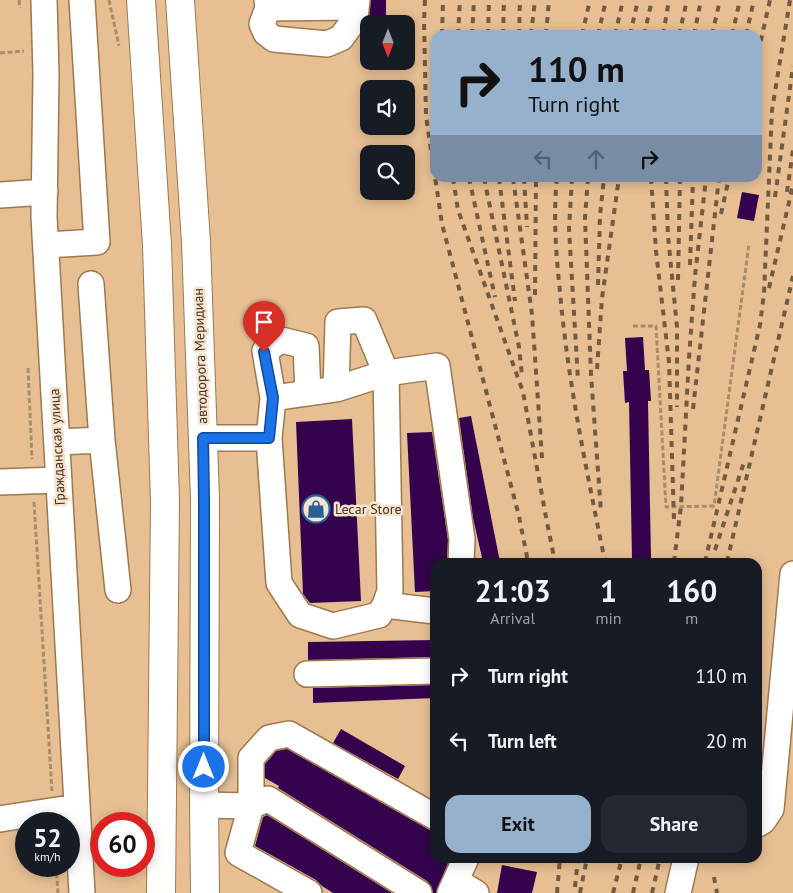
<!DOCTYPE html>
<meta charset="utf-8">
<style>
body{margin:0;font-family:"PT Sans",sans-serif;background:#242831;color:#f1f3f6;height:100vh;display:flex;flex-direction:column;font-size:19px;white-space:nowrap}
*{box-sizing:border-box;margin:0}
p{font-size:16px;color:#9ea1a6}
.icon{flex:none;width:28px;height:28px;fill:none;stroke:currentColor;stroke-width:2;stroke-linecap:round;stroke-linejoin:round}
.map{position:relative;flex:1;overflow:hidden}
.drawer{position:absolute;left:430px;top:558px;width:332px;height:305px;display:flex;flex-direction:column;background:#171b24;border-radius:15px;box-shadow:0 2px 12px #0003}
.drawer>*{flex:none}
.hud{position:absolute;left:430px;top:30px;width:332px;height:152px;border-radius:15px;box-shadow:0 2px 12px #0003;background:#96b1cc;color:#111;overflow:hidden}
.needle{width:32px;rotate:180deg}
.controls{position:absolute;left:360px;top:15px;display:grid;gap:10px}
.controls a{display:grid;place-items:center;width:55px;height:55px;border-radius:10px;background:#171b24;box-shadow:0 2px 12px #0003;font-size:25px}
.speed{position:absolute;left:15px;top:812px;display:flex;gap:10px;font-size:25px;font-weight:700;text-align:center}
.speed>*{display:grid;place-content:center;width:65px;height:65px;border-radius:50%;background:#171b24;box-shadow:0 2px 12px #0003;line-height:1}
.speed small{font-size:12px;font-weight:400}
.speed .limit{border:8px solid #d22;background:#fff;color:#111}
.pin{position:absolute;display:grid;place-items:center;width:42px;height:42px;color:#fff;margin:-51px -21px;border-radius:50% 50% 50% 0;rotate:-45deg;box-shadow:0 0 5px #0007}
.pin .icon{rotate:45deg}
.me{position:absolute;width:55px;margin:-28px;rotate:0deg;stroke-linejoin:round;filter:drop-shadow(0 0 4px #0008)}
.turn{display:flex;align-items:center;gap:18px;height:105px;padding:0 15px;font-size:22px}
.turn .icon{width:65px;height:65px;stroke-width:2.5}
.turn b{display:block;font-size:35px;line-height:42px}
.lanes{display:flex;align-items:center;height:48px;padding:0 15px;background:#0003;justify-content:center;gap:25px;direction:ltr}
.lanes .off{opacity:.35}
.eta{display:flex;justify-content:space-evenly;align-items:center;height:85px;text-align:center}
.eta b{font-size:30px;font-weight:800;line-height:35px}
.primary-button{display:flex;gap:10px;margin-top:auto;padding:10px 15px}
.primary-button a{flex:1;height:58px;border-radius:15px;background:#96b1cc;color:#111;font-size:20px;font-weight:800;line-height:58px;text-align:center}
.primary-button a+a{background:#242831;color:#f1f3f6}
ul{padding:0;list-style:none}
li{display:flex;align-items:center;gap:15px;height:65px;padding:0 15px}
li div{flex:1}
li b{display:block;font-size:19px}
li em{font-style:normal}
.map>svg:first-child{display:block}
.building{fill:#35034d}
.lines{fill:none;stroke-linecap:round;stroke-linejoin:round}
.minor-casing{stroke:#9d794e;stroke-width:28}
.major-casing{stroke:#9d794e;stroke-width:30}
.path{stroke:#ab8c69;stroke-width:3;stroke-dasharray:5 2.5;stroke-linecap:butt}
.minor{stroke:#fff;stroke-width:25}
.major{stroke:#fff;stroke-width:28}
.rail{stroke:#725b42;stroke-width:4;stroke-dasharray:6 6;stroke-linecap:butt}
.route-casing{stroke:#114b97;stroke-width:12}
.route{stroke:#1a73e8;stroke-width:9}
.labels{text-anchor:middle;stroke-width:5;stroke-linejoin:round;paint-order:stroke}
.street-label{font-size:14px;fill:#453523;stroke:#f8e4ce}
.poi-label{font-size:14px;fill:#453523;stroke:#f8e4ce;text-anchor:start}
</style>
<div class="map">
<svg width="793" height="893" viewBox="0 0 793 893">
<rect width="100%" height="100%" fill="#e7bf93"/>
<path class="building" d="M 371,0 L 386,0 L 386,24 L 368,24 Z
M 742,192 L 759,195 L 754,221 L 737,218 Z
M 643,337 L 645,370 L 649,370 L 651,401 L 648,401 L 651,558 L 632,559 L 629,402 L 625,403 L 623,371 L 627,371 L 625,338 Z
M 471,416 L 500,562 L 483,562 L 473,518 L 459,418 Z
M 352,419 L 361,601 L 310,603 L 303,594 L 296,422 Z
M 432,432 L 448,540 L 447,562 L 435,562 L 435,591 L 415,592 L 407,433 Z
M 435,640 L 435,657 L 308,660 L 308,642 Z
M 435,685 L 435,698 L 313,703 L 313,688 Z
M 341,729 L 405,766 L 398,779 L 333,743 Z
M 287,749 L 435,833 L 435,858 L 440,858 L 448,863 L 436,893 L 433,893 L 431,886 L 427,881 L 278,788 L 279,786 L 265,778 L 265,764 L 276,751 Z
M 267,815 L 392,893 L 333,893 L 322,886 L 316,880 L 255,846 L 263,817 Z
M 502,865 L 537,872 L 532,893 L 497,893 Z"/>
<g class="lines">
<g class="minor-casing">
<path id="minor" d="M 44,0 L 46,74 L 44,217 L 82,893
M 267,0 L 268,8 L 262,24 L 266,33 L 274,39 L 327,44 L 341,38 L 352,23 L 355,19 L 357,0
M 268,8 L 356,7
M 0,195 L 45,192
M 46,245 L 97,242 L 82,0
M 91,284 L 102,440 L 118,590
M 273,398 L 265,351 L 281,340 L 306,346 L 308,393
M 203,438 L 269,438 L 273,398 L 336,389 L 386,373 L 437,366 L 462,539 L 461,562
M 269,438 L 279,583 L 300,615 L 333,626 L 379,615 L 385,605 L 390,591 L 386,373 L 364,320 L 338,322 L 336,389
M 57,442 L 102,440
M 0,482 L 59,480
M 385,605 L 435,611
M 307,674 L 435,671
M 204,805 L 251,806 L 268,799 L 419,893
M 0,819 L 77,807
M 758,824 L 763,821 L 771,809 L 793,574
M 456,881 L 476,893
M 309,893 L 238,853 L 251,806 L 251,758 L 269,738 L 289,734 L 435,817
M 450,893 L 466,858
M 678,893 L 686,858"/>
</g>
<g class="major-casing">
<path id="major" d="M 141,0 L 157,245 L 165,501 L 161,893
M 180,0 L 196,242 L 205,499 L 204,805 L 205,893"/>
</g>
<path class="path" d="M 19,0 L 20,8
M 109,0 L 119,46
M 0,53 L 24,51
M 633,326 L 656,326 L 666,507 L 714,506 L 749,244
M 28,368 L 32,459
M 34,502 L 52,791
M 56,866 L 58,893"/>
<use href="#minor" class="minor"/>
<use href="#major" class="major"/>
<path class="rail" d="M 425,0 L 424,21 L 426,116 L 442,224 L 519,516 L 528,562
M 442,35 L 443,0
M 458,35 L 460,0
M 472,35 L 474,0
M 488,35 L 489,0
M 503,35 L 504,0
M 519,35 L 520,0
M 531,35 L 535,0
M 546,35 L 549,0
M 582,35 L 590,0
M 598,35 L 606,0
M 615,35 L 623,0
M 630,35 L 638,0
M 644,35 L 652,0
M 663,35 L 669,0
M 679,35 L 687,0
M 694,35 L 701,0
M 712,35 L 720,0
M 732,35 L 740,0
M 746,35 L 754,0
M 758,53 L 770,0
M 453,178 L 458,210 L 523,392 L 546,517 L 555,562
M 469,178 L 495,297
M 484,178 L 519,347 L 522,376
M 499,178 L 515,301
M 513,178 L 532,314 L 542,458
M 524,178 L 527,227
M 557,178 C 553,215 556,254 560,292 C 568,383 587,472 605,562
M 572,178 L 569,229 L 578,380
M 588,178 L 585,218 L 591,375 L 601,512
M 651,178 L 656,251 L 669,362 L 674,520
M 666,178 L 668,236 L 677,327 L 677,407
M 787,192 L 793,150
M 775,197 L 793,66
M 721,214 L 729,178
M 690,265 L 693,178
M 678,280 L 680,178
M 598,285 L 600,216 L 604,178
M 769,288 L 793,185
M 535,295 L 536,178
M 597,369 L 602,298 L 619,178
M 693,409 L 719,178
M 715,550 L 745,459
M 674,562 L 681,506 L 689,358 L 695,276 L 706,178
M 705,562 L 760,325 L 764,293 L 772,110 L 790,0
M 727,562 L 793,276
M 714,877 L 717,893
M 575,887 L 578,858
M 557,893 L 560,858
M 580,893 L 587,858
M 613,893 L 622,858
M 633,893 L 641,858
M 652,893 L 660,858"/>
</g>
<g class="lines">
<g class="route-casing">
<path id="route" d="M 204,767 L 204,499 L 203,438 L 269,438 L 273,398 L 264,352"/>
</g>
<use href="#route" class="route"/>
</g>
<defs>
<g id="shop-ring" transform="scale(1.4375)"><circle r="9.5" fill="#f8e4ce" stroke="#266199" stroke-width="1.5"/><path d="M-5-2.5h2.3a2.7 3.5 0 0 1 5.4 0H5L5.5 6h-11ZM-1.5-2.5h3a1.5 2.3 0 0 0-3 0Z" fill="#266199"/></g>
</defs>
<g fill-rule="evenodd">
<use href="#shop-ring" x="316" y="509"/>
</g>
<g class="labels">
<g class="street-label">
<text transform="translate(200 356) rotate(-92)" y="5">автодорога Меридиан</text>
<text transform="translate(57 447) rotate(-93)" y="5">Гражданская улица</text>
</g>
<g class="poi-label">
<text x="335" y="514">Lecar Store</text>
</g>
</g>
</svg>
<div class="controls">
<a><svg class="needle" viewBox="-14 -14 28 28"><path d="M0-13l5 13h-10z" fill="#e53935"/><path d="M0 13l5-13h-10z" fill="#9ea1a6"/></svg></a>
<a><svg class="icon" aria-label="sound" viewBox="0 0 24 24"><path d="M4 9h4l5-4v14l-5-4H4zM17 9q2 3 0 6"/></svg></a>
<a><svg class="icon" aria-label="search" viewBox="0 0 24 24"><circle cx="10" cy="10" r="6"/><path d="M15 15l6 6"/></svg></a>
</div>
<div class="speed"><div>52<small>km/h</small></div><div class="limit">60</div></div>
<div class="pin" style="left:264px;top:352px;background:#d93025"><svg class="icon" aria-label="arrive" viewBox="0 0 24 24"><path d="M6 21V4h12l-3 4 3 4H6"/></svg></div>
<svg class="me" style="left:204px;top:767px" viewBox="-20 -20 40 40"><circle r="17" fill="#1a73e8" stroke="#fff" stroke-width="3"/><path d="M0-11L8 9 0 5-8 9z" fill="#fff"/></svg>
<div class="hud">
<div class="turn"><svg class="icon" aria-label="right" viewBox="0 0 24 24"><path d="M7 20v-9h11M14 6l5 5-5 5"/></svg><div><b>110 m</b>Turn right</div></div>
<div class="lanes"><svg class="icon off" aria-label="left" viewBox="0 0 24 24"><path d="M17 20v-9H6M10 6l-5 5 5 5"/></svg><svg class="icon off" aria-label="ahead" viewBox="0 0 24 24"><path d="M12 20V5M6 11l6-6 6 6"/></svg><svg class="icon" aria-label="right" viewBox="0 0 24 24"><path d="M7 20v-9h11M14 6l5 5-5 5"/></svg></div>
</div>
<section class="drawer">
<div class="eta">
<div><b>21:03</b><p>Arrival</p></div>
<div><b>1</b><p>min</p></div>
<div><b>160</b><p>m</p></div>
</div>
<ul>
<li><svg class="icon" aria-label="right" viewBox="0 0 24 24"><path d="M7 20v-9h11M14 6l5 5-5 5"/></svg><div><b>Turn right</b></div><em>110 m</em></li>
<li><svg class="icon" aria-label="left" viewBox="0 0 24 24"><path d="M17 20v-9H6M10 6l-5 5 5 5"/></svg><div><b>Turn left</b></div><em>20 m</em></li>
</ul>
<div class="primary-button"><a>Exit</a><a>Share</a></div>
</section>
</div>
